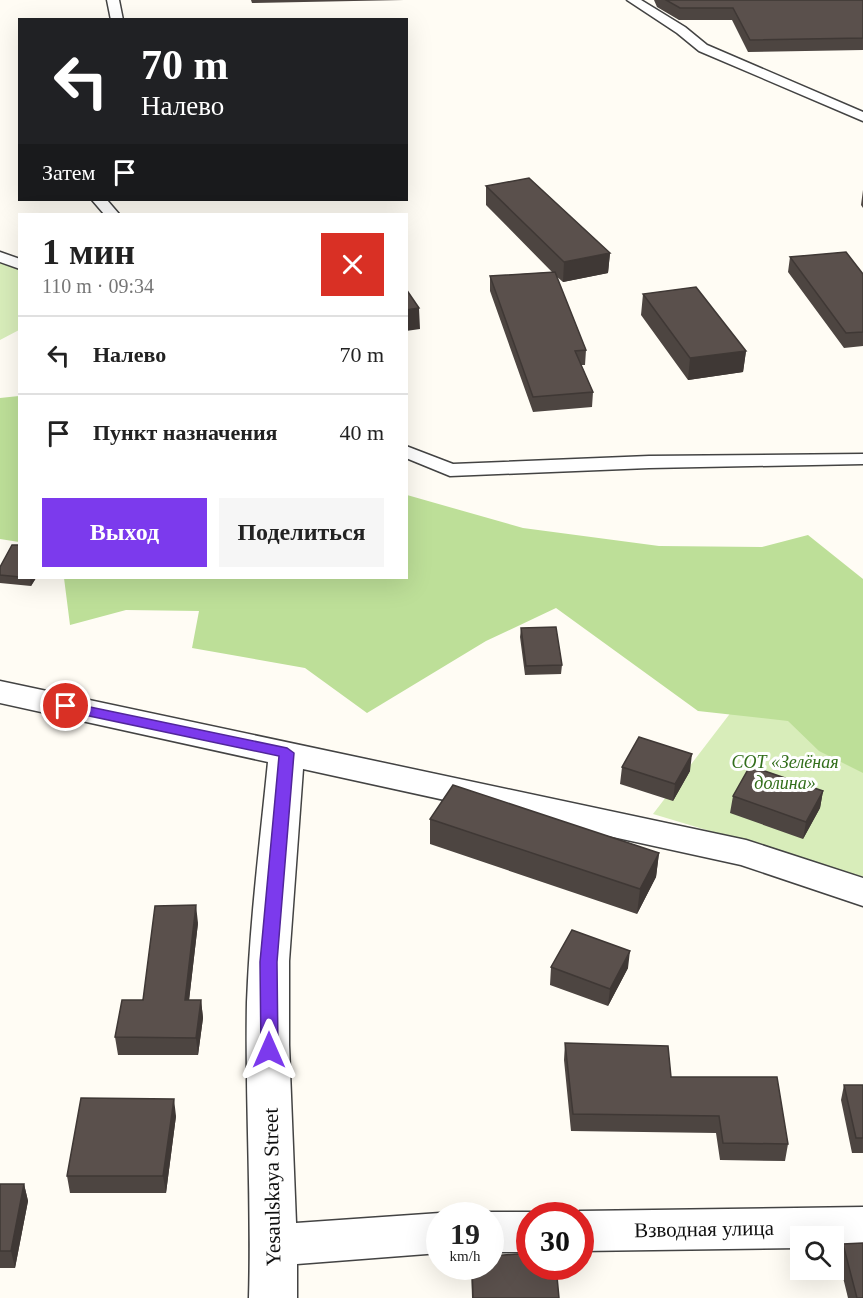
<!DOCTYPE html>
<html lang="ru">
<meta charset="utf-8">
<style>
body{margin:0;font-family:Georgia,serif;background:#f6f6f6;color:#222;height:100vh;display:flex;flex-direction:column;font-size:22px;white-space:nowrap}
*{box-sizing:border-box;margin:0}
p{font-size:20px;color:#767676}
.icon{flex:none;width:33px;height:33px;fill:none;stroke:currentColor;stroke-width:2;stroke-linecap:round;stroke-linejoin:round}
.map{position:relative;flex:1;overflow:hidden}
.details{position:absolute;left:18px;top:213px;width:390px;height:366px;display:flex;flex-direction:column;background:#fff;border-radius:0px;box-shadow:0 6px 24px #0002}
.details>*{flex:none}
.banner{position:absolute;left:18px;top:18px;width:390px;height:183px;border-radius:0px;box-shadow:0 6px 24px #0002;background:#202124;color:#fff;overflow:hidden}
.controls{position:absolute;left:790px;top:1226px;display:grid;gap:12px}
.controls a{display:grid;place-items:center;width:54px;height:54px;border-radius:0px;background:#fff;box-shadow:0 6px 24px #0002;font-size:30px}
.speed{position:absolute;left:426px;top:1202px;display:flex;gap:12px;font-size:30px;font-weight:700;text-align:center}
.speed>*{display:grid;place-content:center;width:78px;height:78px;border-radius:50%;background:#fff;box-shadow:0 6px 24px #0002;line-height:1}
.speed small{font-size:15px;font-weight:400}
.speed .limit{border:9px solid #d22;background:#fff;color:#111}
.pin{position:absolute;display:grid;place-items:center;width:51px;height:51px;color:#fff;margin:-26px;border:3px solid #fff;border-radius:50%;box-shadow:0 2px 6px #0007}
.me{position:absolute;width:66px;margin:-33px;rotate:0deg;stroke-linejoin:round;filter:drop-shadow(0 0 4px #0008)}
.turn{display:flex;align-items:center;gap:21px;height:126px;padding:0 24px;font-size:27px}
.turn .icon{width:78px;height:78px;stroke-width:2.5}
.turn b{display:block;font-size:42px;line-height:51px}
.then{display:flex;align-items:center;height:57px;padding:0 24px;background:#0003;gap:12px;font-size:22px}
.round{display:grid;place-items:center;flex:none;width:63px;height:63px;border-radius:0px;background:#f6f6f6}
.headline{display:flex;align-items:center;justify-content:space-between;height:102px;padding:0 24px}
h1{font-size:36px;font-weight:800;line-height:45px}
.cta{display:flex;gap:12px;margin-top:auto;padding:12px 24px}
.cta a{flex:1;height:69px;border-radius:0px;background:#7c3aed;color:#fff;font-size:24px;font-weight:800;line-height:69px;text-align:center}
.cta a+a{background:#f6f6f6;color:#222}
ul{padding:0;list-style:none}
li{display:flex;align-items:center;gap:18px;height:78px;padding:0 24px;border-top:2px solid #e0e0e0}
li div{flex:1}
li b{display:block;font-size:22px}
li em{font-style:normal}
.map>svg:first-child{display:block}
.green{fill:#d8edba}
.forest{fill:#bddf98}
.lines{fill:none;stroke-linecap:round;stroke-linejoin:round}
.service-casing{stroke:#434343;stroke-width:3}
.minor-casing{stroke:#434343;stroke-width:3}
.service{fill:#fff;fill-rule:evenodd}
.minor{fill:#fff;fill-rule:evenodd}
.wall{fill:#4d4541}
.shaded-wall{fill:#3f3835}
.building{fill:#5a504c;stroke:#3f3835;stroke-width:1.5}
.route{fill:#7c3aed;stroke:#51269a;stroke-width:1.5}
.labels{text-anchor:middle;stroke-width:6;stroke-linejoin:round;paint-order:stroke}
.park-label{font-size:18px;font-style:italic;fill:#326e1b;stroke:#fff}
.near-street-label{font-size:21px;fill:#101010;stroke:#fff}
</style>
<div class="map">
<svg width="863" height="1298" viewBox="0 0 863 1298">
<rect width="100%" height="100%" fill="#fffcf4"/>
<path class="green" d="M 0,253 L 20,260 L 19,330 L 0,340 Z
M 758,677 L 863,719 L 863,877 L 653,814 Z"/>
<path class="forest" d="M 19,396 L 20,396 L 19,542 L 0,539 L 0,398 Z
M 407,495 L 523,528 L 659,546 L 762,547 L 808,535 L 863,579 L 863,773 L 819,751 L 788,721 L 698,711 L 556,608 L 486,641 L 367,713 L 305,668 L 192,648 L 199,611 L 126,610 L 70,625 L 64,578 L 406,578 Z"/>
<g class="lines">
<g class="service-casing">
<path id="service" d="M 107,0 L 119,0 L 123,20 L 111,20 Z
M 627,0 L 641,0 L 685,27 L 707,45 L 863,112 L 863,121 L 699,51 L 677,33 Z
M 92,200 L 107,200 L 119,214 L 104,214 Z
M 0,252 L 20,259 L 20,269 L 0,262 Z
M 406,446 L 453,464 L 649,456 L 863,454 L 863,464 L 649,468 L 450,476 L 406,458 Z"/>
</g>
<g class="minor-casing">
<path id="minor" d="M 0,681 L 746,840 L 863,878 L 863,906 L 741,865 L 303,769 L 289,961 L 289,1045 L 296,1223 L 440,1213 L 446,1215 L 440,1215 L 440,1253 L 297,1264 L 297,1298 L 249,1298 C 252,1199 245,1101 247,1002 C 250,921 260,842 268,762 L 0,703 Z
M 863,1207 L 863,1247 L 834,1247 L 834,1236 L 801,1236 L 801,1248 L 580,1251 L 580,1215 L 569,1215 L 580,1211 Z
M 490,1212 L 530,1212 L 539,1215 L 530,1215 L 530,1252 L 490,1252 L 490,1215 L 481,1215 Z"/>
</g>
<use href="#service" class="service"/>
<use href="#minor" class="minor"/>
</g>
<path class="wall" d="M 251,0 L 404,0 L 252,3 Z
M 654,0 L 863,0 L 863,50 L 748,52 L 732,20 L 679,20 L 657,7 Z
M 486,186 L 610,253 L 608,273 L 563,282 L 556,276 L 586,350 L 585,365 L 581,365 L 593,392 L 592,407 L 533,412 L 490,291 L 490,276 L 552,272 L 486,205 Z
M 863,190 L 863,208 L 861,205 Z
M 790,257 L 863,274 L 863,346 L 844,348 L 788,272 Z
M 643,294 L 746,351 L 743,372 L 688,380 L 641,315 Z
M 20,545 L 20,578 L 36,578 L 31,586 L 0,583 L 0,567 Z
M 521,628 L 562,665 L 561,674 L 525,675 L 520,637 Z
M 622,767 L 690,771 L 673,801 L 620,784 Z
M 823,791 L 820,808 L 803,839 L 730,813 L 733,796 Z
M 430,819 L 659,853 L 656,877 L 637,914 L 430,844 Z
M 198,923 L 189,1000 L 201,1000 L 203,1018 L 198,1055 L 118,1055 L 115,1037 Z
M 551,967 L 628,968 L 608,1006 L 550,985 Z
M 565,1043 L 671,1077 L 788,1144 L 785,1161 L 720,1160 L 716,1133 L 571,1131 L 564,1060 Z
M 844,1085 L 863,1085 L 863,1153 L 852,1153 L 841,1100 Z
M 176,1116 L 166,1193 L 70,1193 L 67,1176 Z
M 0,1184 L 24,1184 L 28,1201 L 15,1268 L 0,1268 Z
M 843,1244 L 863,1298 L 848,1298 L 839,1261 Z
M 471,1266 L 490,1266 L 559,1298 L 472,1298 Z"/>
<path class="shaded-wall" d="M 610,253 L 608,273 L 563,282 L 564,262 Z
M 419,308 L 420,329 L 406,331 L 406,310 Z
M 746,351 L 743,372 L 688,380 L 690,358 Z
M 30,578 L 36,578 L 31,586 Z
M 692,754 L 690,771 L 673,801 L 675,784 Z
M 823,791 L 820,808 L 803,839 L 806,822 Z
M 659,853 L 656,877 L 637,914 L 640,889 Z
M 196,905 L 198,923 L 187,1018 L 185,1000 Z
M 630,951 L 628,968 L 608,1006 L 610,989 Z
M 201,1000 L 203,1018 L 198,1055 L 196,1038 Z
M 174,1099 L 176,1116 L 166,1193 L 163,1176 Z
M 24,1184 L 28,1201 L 15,1268 L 11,1251 Z"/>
<path class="building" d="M 666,0 L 863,0 L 863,38 L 750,40 L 733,8 L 680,8 Z
M 529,178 L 610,253 L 564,262 L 486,186 Z
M 846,252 L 863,274 L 863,332 L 846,333 L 790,257 Z
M 555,272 L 586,350 L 575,351 L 593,392 L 533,397 L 490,276 Z
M 696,287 L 746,351 L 690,358 L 643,294 Z
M 406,289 L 419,308 L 406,310 Z
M 12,545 L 20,545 L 20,577 L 0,575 L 0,567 Z
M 556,627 L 562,665 L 526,666 L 521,628 Z
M 639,737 L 692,754 L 675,784 L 622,767 Z
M 750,766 L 823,791 L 806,822 L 733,796 Z
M 453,785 L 659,853 L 640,889 L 430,819 Z
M 196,905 L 185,1000 L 201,1000 L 196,1038 L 115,1037 L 122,1000 L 143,1000 L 155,906 Z
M 572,930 L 630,951 L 610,989 L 551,967 Z
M 565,1043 L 668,1046 L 671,1077 L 777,1077 L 788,1144 L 723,1143 L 719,1116 L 573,1114 Z
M 844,1085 L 863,1085 L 863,1138 L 856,1138 Z
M 81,1098 L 174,1099 L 163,1176 L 67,1176 Z
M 0,1184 L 24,1184 L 11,1251 L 0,1251 Z
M 863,1243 L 863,1298 L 857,1298 L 843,1244 Z
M 530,1253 L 530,1266 L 556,1266 L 559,1298 L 473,1298 L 472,1266 L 490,1266 L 490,1256 Z"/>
<path class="route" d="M 66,702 L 287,748 L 294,753 L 277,962 L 278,1050 L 276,1055 L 269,1057 L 263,1055 L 261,1050 L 260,962 L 279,756 L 61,710 L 59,706 Z"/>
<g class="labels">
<g class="park-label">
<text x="785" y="768">СОТ «Зелёная<tspan x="785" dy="21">долина»</tspan></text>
</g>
<g class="near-street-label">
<text transform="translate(272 1187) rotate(-91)" y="7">Yesaulskaya Street</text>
<text transform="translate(704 1229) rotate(-1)" y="7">Взводная улица</text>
</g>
</g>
</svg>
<div class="controls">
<a><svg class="icon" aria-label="search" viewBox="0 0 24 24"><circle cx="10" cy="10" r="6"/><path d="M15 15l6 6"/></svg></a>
</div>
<div class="speed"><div>19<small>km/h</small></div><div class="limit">30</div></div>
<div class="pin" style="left:66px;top:706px;background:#d93025"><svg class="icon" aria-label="arrive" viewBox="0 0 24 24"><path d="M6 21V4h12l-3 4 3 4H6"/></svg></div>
<svg class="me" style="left:269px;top:1050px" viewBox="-20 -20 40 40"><path d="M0-17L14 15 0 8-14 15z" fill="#7c3aed" stroke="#fff" stroke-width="4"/></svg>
<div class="banner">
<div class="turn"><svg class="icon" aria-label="left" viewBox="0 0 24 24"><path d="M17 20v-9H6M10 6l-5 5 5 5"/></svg><div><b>70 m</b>Налево</div></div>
<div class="then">Затем<svg class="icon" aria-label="arrive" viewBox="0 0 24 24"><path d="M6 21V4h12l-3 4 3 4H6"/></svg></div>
</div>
<section class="details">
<div class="headline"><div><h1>1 мин</h1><p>110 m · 09:34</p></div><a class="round" style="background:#d93025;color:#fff"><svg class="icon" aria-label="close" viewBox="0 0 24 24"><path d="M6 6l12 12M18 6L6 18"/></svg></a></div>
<ul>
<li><svg class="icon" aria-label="left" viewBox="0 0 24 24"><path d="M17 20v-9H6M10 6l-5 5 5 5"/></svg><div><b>Налево</b></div><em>70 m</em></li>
<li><svg class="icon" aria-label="arrive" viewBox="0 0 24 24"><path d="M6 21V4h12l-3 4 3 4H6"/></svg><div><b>Пункт назначения</b></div><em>40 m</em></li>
</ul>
<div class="cta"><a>Выход</a><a>Поделиться</a></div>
</section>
</div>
